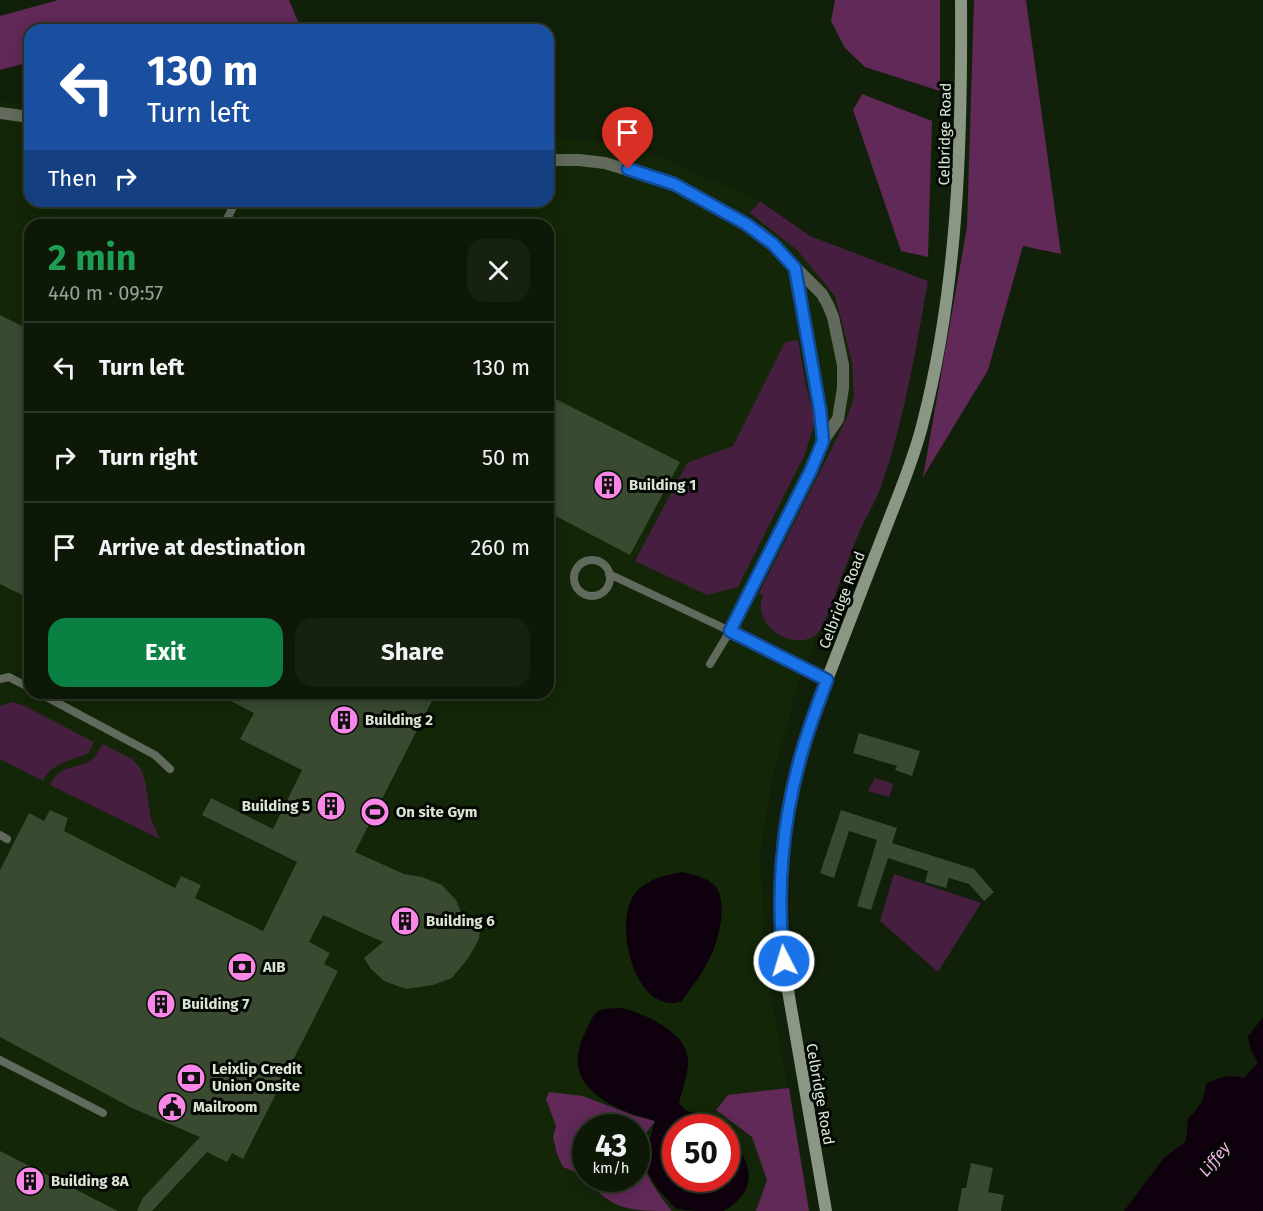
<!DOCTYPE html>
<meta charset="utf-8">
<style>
body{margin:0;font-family:"Fira Sans",sans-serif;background:#162110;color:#f1f3f6;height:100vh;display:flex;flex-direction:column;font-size:22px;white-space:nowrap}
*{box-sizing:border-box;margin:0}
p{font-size:20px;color:#9aa09b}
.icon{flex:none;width:33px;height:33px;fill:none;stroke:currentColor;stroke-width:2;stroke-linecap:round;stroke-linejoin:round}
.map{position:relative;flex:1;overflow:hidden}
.details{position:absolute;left:24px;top:219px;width:530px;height:480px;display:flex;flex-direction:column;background:#0d1806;border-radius:18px;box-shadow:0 3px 15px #0003,0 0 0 2px #2d3728}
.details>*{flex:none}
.guide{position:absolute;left:24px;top:24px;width:530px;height:183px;border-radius:18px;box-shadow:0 3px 15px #0003,0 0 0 2px #2d3728;background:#1a4fa0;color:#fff;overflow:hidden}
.speed{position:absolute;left:572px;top:1114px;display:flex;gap:12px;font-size:30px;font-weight:700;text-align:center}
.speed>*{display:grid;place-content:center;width:78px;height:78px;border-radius:50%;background:#0d1806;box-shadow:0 3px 15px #0003,0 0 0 2px #2d3728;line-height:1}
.speed small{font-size:15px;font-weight:400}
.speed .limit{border:9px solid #d22;background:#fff;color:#111}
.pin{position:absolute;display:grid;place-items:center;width:51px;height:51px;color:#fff;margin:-62px -26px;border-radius:50% 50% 50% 0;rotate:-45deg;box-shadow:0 0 6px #0007}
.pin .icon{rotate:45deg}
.me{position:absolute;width:66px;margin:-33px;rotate:355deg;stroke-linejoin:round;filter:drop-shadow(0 0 4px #0008)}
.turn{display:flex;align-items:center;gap:21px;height:126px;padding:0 24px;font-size:27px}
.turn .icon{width:78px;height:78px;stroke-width:2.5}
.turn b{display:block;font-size:42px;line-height:51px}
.then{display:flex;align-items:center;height:57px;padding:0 24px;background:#0003;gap:12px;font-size:22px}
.round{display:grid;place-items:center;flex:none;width:63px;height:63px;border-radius:18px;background:#162110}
.headline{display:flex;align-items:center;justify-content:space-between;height:102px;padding:0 24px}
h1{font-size:36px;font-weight:700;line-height:45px;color:#1e9e55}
.primary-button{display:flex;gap:12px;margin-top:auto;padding:12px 24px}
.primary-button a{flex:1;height:69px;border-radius:18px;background:#0b8043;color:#fff;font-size:24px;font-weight:700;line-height:69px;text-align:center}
.primary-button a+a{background:#162110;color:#f1f3f6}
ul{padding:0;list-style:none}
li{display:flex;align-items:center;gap:18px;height:90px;padding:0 24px;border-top:2px solid #2d3728}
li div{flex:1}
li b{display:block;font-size:22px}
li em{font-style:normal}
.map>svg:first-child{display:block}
.built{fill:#132607;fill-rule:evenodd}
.green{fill:#461f40}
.forest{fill:#602958}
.water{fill:#0f000d}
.building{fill:#394a30}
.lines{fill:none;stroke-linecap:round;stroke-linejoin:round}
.service{stroke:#626a5e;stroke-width:8}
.minor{stroke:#626a5e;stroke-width:12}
.secondary{stroke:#8a9784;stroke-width:12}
.route-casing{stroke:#114b97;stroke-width:15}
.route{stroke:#1a73e8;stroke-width:10}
.labels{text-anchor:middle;stroke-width:6;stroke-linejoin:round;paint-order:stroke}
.street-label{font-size:15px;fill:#dbe5d6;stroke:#030802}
.poi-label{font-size:15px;font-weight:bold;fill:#dbe5d6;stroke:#030802;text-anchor:start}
.water-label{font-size:16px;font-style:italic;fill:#f7b3ea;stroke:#030802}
</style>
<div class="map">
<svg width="1263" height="1211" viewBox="0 0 1263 1211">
<rect width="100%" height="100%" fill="#112008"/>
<path class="built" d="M 30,101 L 30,201 L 548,201 L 548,141 L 562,139 L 592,141 L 621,145 L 653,154 L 760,201 L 810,236 L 928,281 L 900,424 L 889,464 L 875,504 L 861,528 L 792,699 L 791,713 L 774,771 L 760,853 L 766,968 L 810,1211 L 0,1211 L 0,102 L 23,103 ZM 30,225 L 548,225 L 548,693 L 30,693 ZM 585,1128 L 636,1128 L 636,1179 L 585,1179 ZM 675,1128 L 726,1128 L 726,1179 L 675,1179 Z"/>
<path class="green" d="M 760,201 L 810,236 L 928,281 C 916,348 905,416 883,481 C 877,499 867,514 860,531 C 854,544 849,559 843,573 C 838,586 825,628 816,635 C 794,652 750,626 763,595 L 759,593 L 846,420 L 854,398 L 852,362 L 835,296 L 797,250 L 750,213 Z
M 798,340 L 806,387 L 815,421 L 805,454 L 738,587 L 707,595 L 635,561 L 687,463 L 733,446 L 785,342 Z
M 11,702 L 23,705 L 94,742 L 89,753 C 72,760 51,763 43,781 L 0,759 L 0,706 Z
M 103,744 L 132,759 L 141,769 L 145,781 L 151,819 L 160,839 L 50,785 C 60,763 75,771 91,760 C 96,757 99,749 103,744 Z
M 875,778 L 891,783 L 893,786 L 889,797 L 868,791 Z
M 894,874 L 981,903 L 938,972 L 880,921 Z"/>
<path class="forest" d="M 58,0 L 289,0 L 299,24 L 294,30 L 30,30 L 30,62 L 0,70 L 0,16 Z
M 835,0 L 940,0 L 940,91 L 865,67 L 845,48 L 831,21 Z
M 974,0 L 1026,0 L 1061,254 L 1023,246 L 988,370 L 923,477 L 967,227 Z
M 862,94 L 932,121 L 928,257 L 901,251 L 853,110 Z
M 789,1088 L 809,1211 L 756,1211 L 767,1180 L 752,1137 L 716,1110 L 728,1095 Z
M 549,1092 L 583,1096 L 632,1115 L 655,1121 C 651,1127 644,1134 642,1141 C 635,1164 659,1195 672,1211 C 633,1211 610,1211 588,1179 L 636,1179 L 636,1128 L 585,1128 L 585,1176 L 563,1167 L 557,1154 L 553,1137 L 556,1126 L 546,1099 Z"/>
<path class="water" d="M 683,872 C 693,875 706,877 714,885 C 729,900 719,940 710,957 C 703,973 692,986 682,1001 C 634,1018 611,918 637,891 C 650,878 666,875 683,872 Z
M 622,1008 C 646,1014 688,1033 688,1061 C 688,1075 682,1090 679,1103 L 686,1111 C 700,1112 709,1119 719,1128 L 675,1128 L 675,1179 L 726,1179 L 726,1134 C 745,1151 760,1181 737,1201 C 733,1205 727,1210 722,1211 C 716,1211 709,1211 703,1211 C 694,1211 684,1211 676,1208 C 672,1206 669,1201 666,1198 C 652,1183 645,1171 644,1150 L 648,1147 L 655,1121 C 612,1109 558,1087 585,1033 C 597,1008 594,1009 622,1008 Z
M 1263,1017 L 1263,1211 L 1124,1211 L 1164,1158 L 1186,1141 L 1188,1118 C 1200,1108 1204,1100 1206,1084 C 1219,1077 1229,1074 1244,1078 L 1258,1062 L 1251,1051 L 1248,1037 Z"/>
<path class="building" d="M 0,315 L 30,330 L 30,599 L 0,584 Z
M 548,395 L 680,462 L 630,555 L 548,512 Z
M 216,693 L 436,693 L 355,852 L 404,874 L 422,877 L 442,885 L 456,900 L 464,920 L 481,922 L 479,939 L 469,957 L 452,978 L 433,985 L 406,989 L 384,981 L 371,969 L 364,958 L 383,942 L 323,915 L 309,942 L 330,953 L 324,964 L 338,971 L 243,1159 L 232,1153 L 227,1162 L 207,1152 L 152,1211 L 137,1211 L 142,1199 L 200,1137 L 132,1108 L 0,1037 L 0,870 L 29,813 L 44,821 L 50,810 L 68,818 L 64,831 L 175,888 L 181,876 L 201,885 L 195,898 L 263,931 L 297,862 L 202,815 L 211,798 L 273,829 L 302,770 L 240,739 L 254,713 Z
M 859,733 L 920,751 L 912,776 L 895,770 L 897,766 L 853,753 Z
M 841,810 L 897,828 L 892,843 L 974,869 L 994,892 L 984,901 L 969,884 L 949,878 L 946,888 L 925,882 L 928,871 L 888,858 L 871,910 L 857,906 L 877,840 L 849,831 L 834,878 L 820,873 Z
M 0,1151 L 118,1211 L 0,1211 Z
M 971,1163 L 993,1168 L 988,1192 L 1004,1195 L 1001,1211 L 958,1211 L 962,1188 L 966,1188 Z"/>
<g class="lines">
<path class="service" d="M 224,225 L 236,201
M574 578a18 18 0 1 1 36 0a18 18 0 1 1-36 0Z
M 609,574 L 730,631 L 710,664
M 0,679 L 9,677 L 30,688
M 39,693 L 155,755 L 170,769
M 0,835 L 7,839
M 0,1060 L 103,1113"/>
<path class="minor" d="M 0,113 L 30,117
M 548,160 L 579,160 L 605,163 L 674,184 L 693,194 L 761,233 L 822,294 L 828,305 L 833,317 L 843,365 L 843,388 L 838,419 L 823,441 L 811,470 L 730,631 L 827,680
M 291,201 L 335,201
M 795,268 L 820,410 L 823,441"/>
<path class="secondary" d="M 826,1211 L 786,979 C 777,906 780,830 800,758 C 809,723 824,688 837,654 C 855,608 872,563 890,517 C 902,487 914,457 922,426 C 958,287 962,144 961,0"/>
</g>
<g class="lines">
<g class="route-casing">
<path id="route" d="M 628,169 L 674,184 L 746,224 L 773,244 L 795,268 L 820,410 L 823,441 L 811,470 L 730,631 L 827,680 C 817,706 807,732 800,759 C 782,824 776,895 784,961"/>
</g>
<use href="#route" class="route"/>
</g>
<defs>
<g id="building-disc" transform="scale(1.5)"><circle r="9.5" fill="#fa87e8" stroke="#030802"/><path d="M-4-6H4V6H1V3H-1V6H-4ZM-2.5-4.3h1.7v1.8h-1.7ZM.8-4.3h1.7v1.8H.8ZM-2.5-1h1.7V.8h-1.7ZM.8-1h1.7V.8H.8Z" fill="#111"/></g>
<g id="stadium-disc" transform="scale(1.5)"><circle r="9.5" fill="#fa87e8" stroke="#030802"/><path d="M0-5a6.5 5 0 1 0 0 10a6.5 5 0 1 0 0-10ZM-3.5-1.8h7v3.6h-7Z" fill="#111"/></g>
<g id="bank-disc" transform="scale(1.5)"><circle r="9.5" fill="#fa87e8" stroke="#030802"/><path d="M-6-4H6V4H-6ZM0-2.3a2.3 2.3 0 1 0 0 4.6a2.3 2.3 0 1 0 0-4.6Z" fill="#111"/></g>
<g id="civic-disc" transform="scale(1.5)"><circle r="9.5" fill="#fa87e8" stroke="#030802"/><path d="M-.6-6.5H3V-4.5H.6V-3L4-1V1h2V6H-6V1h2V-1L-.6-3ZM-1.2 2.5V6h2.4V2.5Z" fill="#111"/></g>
</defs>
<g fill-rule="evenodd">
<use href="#building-disc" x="608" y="485"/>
<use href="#building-disc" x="344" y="720"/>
<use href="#building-disc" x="331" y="806"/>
<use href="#stadium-disc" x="375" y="812"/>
<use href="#building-disc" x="405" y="921"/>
<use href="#bank-disc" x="242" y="967"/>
<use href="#building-disc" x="161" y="1004"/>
<use href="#bank-disc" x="191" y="1078"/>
<use href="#civic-disc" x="172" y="1107"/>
<use href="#building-disc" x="30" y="1181"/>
</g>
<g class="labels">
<g class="street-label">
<text transform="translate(945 134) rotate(-89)" y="5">Celbridge Road</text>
<text transform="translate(842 600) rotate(-69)" y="5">Celbridge Road</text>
<text transform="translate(820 1094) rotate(80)" y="5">Celbridge Road</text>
</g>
<g class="poi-label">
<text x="629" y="490">Building 1</text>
<text x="365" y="725">Building 2</text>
<text x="310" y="811" text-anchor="end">Building 5</text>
<text x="396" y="817">On site Gym</text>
<text x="426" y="926">Building 6</text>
<text x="263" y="972">AIB</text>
<text x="182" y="1009">Building 7</text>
<text x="212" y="1074">Leixlip Credit<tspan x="212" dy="17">Union Onsite</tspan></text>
<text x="193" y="1112">Mailroom</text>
<text x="51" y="1186">Building 8A</text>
</g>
<g class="water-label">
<text transform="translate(1214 1159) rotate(-51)" y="6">Liffey</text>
</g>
</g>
</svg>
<div class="speed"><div>43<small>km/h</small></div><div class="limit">50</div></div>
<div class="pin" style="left:628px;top:169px;background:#d93025"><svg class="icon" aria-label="arrive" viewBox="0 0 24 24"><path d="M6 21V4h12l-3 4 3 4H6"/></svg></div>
<svg class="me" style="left:784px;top:961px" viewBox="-20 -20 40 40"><circle r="17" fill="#1a73e8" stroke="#fff" stroke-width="3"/><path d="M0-11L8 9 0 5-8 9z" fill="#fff"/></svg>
<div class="guide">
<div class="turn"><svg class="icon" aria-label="left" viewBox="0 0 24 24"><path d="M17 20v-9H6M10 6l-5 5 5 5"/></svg><div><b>130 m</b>Turn left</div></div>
<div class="then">Then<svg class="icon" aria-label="right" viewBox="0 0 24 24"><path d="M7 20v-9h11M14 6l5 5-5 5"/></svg></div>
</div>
<section class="details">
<div class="headline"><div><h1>2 min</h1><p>440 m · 09:57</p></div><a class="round"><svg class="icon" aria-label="close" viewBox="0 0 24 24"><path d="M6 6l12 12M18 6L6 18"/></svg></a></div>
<ul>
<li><svg class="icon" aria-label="left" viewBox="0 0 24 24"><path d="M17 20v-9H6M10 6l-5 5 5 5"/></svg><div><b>Turn left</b></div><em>130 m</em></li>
<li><svg class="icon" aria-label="right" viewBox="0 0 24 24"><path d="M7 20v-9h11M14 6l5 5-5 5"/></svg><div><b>Turn right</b></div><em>50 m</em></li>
<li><svg class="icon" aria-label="arrive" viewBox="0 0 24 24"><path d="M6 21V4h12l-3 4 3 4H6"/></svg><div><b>Arrive at destination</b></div><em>260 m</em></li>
</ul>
<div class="primary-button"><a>Exit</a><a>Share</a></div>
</section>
</div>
